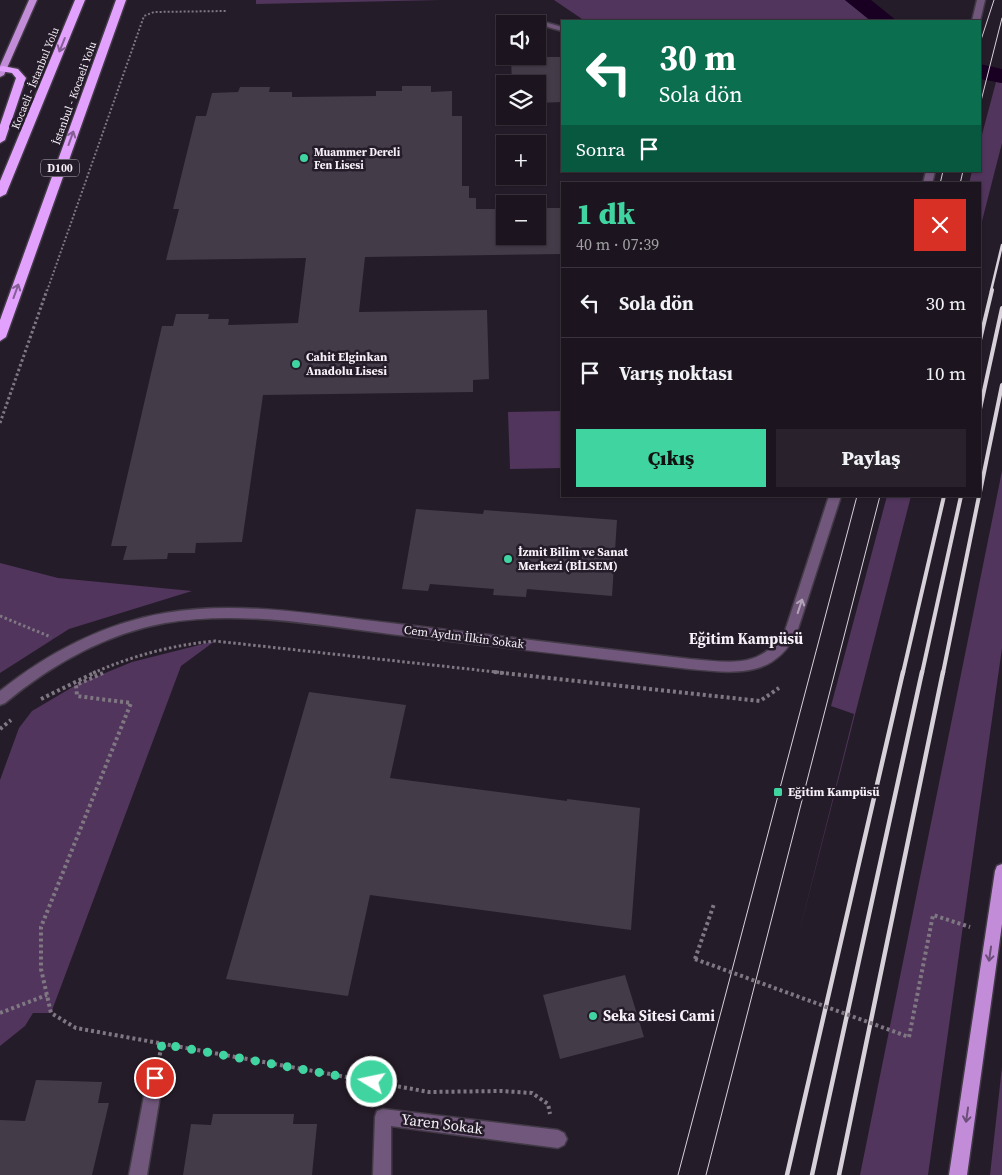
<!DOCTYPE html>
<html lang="tr">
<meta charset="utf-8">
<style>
body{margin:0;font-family:"Source Serif 4",serif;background:#29222c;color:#f1f3f6;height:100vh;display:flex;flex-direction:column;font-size:19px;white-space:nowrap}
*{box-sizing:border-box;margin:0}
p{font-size:16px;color:#a09fa4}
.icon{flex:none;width:28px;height:28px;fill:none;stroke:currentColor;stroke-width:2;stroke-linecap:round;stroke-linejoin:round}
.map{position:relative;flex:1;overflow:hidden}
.panel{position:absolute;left:561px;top:182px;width:420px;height:315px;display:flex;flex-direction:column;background:#1c151f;border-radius:0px;box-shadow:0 1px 4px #0004,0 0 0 1px #3a343d}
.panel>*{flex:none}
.guide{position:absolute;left:561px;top:20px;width:420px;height:152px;border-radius:0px;box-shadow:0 1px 4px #0004,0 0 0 1px #3a343d;background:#0b6e4f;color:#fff;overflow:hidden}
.controls{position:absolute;left:496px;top:15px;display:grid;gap:10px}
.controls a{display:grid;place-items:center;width:50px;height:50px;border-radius:0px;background:#1c151f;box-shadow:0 1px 4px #0004,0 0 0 1px #3a343d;font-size:25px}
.pin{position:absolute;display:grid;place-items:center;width:42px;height:42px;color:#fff;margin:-21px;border:2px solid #fff;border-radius:50%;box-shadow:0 1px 5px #0007}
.me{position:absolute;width:55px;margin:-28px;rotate:280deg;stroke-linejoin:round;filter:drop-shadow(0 0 4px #0008)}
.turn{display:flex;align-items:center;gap:18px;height:105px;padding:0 15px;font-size:22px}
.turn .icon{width:65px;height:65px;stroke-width:2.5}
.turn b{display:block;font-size:35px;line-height:42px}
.then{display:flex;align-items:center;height:48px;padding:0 15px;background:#0003;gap:10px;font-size:19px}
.round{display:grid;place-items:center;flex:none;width:52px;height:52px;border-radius:0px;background:#29222c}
.overview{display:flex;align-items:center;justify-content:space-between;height:85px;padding:0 15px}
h1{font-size:30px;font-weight:800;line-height:38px;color:#40d4a1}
.action{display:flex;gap:10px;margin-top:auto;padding:10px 15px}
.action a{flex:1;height:58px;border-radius:0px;background:#40d4a1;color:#111;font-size:20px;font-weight:800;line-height:58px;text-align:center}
.action a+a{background:#29222c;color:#f1f3f6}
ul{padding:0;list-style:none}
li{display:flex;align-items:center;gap:15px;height:70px;padding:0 15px;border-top:1px solid #3a343d}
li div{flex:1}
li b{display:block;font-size:19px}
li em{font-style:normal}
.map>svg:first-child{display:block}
.green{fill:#51355c}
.water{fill:#190023}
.building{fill:#443b48}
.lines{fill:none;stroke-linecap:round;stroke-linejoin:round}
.minor-casing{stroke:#423a46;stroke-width:3}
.major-casing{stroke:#423a46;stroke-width:3}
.highway-casing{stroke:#423a46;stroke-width:3}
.path-far2{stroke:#7f7782;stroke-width:2;stroke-dasharray:2 2;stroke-linecap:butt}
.path-far1{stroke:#7f7782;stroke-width:3;stroke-dasharray:2.5 2.5;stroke-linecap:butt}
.path{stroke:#7f7782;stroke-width:4;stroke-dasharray:3 3;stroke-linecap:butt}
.minor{fill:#70577b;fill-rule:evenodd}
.major{fill:#c28cd9;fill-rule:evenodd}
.highway{fill:#e3a1fe;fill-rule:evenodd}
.tram{stroke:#d7d1da;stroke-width:1}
.rail-far2{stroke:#d7d1da;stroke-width:2.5}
.rail-far1{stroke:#d7d1da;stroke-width:4}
.rail{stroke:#d7d1da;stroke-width:4.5}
.path-bridge{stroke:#7f7782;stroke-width:4;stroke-dasharray:3 3;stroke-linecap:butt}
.oneway{stroke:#845e94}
.oneway2{stroke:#b3a4ba}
.oneway3{stroke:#6c4e78}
.route{stroke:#40d4a1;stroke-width:9;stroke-dasharray:0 16.2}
.poi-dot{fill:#40d4a1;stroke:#251c29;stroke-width:2}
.labels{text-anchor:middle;stroke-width:5;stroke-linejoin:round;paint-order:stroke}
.far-street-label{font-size:11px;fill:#f6f0f8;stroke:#251c29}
.far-poi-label{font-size:11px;font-weight:bold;fill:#f6f0f8;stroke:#251c29;text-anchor:start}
.shield{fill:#251c29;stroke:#b7b0ba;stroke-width:1}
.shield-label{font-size:11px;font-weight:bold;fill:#f6f0f8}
.poi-label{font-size:12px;font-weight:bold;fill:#f6f0f8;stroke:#251c29;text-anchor:start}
.street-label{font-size:12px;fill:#f6f0f8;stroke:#251c29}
.quarter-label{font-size:15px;font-weight:bold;fill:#f6f0f8;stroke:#251c29}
.near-poi-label{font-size:15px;font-weight:bold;fill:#f6f0f8;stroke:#251c29;text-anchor:start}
.near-street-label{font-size:15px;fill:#f6f0f8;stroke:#251c29}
</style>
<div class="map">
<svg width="1002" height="1175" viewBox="0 0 1002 1175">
<rect width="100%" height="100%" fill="#251c29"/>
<path class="green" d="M 256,0 L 441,0 L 256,4 Z
M 554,0 L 845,0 L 871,21 L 585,21 Z
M 996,82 L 1002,83 L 1002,143 L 980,229 L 980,184 L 969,184 L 972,171 L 980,171 L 980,142 Z
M 782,181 L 783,184 L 593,183 Z
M 562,411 L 562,468 L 510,469 L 508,412 Z
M 1002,471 L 1002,648 L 928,1175 L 860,1175 Z
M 887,496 L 911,496 L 798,937 L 854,714 L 831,706 Z
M 0,563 L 58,578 L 192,591 L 69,629 L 0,673 Z
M 215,641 L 181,666 L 51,1013 L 33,1013 L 25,1026 L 0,1046 L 0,780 L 19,728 L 32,711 L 76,685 L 132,662 Z
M 1002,1067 L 1002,1175 L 990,1175 Z"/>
<path class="water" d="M 845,0 L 871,0 L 897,21 L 871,21 Z
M 980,64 L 1002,69 L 1002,83 L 980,79 Z"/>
<path class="building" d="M 511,57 L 562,57 L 562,102 L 538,103 L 538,84 L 512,84 Z
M 402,86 L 431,86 L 431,92 L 452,91 L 452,116 L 462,116 L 462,186 L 469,186 L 469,198 L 476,198 L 476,209 L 505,209 L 505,236 L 538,236 L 538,208 L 562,208 L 562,254 L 365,257 L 359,312 L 487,310 L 489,379 L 473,380 L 473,392 L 263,395 L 242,542 L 196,543 L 195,553 L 168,553 L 167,559 L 123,560 L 127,546 L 111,546 L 162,326 L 173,326 L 176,314 L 209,314 L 208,319 L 229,319 L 228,325 L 298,323 L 306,258 L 166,260 L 179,209 L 173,209 L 196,116 L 206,116 L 212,93 L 238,92 L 240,87 L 270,87 L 269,92 L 292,92 L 292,97 L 376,96 L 376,91 L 402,91 Z
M 416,509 L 483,514 L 484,510 L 617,520 L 612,596 L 527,589 L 526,597 L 493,595 L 494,589 L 430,584 L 428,591 L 402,589 Z
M 309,692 L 406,705 L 390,778 L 567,801 L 567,799 L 640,808 L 631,930 L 370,895 L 348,996 L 226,979 Z
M 625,975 L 644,1037 L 560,1059 L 543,995 Z
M 36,1080 L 102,1082 L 98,1103 L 109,1103 L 92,1175 L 0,1175 L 0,1120 L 25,1121 Z
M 213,1114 L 294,1114 L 293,1124 L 317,1124 L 312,1175 L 183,1175 L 191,1124 L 211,1125 Z"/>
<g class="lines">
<g class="minor-casing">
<path id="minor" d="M 977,0 L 985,0 L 980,21 L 972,21 Z
M 534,19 L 562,27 L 562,31 L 534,23 Z
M 926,171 L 935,171 L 932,184 L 923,184 Z
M 829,496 L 841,496 L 797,632 C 774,679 735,673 690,669 C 590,658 490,646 390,634 C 317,625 239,610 165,623 C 105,634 51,665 5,703 L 0,705 L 0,691 C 47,653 105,623 165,613 C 239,600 317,615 390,623 C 490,635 590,647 690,659 C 730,662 760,670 785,631 Z
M 152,1088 L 158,1090 L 160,1096 L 147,1175 L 129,1175 L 144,1096 L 146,1090 Z
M 383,1109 L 558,1130 L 564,1133 L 567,1139 L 564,1145 L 558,1148 L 391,1126 L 391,1175 L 373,1175 L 375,1117 L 377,1111 Z"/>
</g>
<g class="major-casing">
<path id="major" d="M 29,0 L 37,0 L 4,75 L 0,77 L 0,66 Z
M 1002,864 L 1002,924 L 967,1175 L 949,1175 L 995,871 L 997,866 Z"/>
</g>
<g class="highway-casing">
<path id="highway" d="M 75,0 L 85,0 L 6,194 L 0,197 L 0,181 Z
M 116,0 L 126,0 L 6,337 L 0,341 L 0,320 Z
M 3,66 L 18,69 L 26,78 L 5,140 L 0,143 L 0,125 L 16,78 L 12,73 L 0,71 L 0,67 Z"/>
</g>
<path class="path-far2" d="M 47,291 L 144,16 L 154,12 L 226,11"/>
<path class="path-far1" d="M 0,423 L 47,290
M 0,616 L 51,637
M 93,673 C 132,656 172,645 215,641 L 505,673"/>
<path class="path" d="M 494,672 L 760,701 L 779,688
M 103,673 L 76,685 L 77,696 L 131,703 L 41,927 L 41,969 L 51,1013 L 76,1028 L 429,1092 L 501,1091 L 532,1093 L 548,1104 L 550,1114
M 41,699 L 96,672
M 0,729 L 11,720
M 695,959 L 714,904
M 0,1013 L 47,995
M 909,1037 L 933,915 L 970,927
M 156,1073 L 162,1044"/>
<use href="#minor" class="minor"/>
<use href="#major" class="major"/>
<use href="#highway" class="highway"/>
<path class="tram" d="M 980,43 L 994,0
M 980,105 L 1002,18
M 940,184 L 943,171
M 960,184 L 963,171
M 678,1175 L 857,496
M 706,1175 L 880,496"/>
<path class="rail-far2" d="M 991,291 L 1002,245"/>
<path class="rail-far1" d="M 980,340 L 992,290
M 980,409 L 1002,308
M 980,492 L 1002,385
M 903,673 L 944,496
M 922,673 L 961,496
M 943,673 L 979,496"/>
<path class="rail" d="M 787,1175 L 903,672
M 812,1175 L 922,672
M 839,1175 L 943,672"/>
<path class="path-bridge" d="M 695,959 L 909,1037"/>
</g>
<defs><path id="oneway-shaft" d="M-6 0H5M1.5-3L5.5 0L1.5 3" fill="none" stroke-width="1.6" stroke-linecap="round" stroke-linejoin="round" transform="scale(1.25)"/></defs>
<g class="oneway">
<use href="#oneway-shaft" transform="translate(62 45) rotate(112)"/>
<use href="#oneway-shaft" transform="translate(71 138) rotate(-70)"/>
<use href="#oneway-shaft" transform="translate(16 291) rotate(-70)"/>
</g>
<use class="oneway2" href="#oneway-shaft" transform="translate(800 606) rotate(-72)"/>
<g class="oneway3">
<use href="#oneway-shaft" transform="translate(990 954) rotate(98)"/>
<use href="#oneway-shaft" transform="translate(967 1115) rotate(98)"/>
</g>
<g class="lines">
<path class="route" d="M 155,1078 L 162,1044 L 372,1082"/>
</g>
<g class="poi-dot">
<circle cx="304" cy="158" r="5"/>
<circle cx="296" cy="364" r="5"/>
<circle cx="508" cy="559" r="5"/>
<rect x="773" y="787" width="10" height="10" rx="2.5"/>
<circle cx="593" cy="1016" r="5"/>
</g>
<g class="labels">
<g class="far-street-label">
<text transform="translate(35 78) rotate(-68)" y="4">Kocaeli - İstanbul Yolu</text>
<text transform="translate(74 93) rotate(-70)" y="4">İstanbul - Kocaeli Yolu</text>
</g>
<g class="far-poi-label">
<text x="314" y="156">Muammer Dereli<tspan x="314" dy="13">Fen Lisesi</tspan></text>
</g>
<rect class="shield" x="41" y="159.5" width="38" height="17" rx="4"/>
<g class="shield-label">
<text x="60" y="172">D100</text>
</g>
<g class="poi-label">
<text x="306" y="361">Cahit Elginkan<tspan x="306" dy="14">Anadolu Lisesi</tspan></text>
<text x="518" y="556">İzmit Bilim ve Sanat<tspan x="518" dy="14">Merkezi (BİLSEM)</tspan></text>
<text x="788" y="796">Eğitim Kampüsü</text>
</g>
<g class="street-label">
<text transform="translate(464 637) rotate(7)" y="4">Cem Aydın İlkin Sokak</text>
</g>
<g class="quarter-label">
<text x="746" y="644">Eğitim Kampüsü</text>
</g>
<g class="near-poi-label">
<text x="603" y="1021">Seka Sitesi Cami</text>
</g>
<g class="near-street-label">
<text transform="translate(442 1124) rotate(7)" y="5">Yaren Sokak</text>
</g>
</g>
</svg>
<div class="controls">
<a><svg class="icon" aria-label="sound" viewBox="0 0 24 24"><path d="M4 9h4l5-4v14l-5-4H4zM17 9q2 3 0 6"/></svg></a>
<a><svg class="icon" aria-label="layers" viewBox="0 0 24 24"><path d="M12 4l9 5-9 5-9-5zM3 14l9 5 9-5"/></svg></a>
<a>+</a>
<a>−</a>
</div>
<div class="pin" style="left:155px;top:1078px;background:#d93025"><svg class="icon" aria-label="arrive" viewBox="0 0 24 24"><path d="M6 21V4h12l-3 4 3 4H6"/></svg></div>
<svg class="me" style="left:372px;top:1082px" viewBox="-20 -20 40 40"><circle r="17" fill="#40d4a1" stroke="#fff" stroke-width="3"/><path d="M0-11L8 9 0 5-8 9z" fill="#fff"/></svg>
<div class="guide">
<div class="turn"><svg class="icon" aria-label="left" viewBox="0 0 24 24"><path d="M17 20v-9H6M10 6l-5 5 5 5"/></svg><div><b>30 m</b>Sola dön</div></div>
<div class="then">Sonra<svg class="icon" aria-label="arrive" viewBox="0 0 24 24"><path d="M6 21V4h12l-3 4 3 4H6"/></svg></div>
</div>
<section class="panel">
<div class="overview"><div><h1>1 dk</h1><p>40 m · 07:39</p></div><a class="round" style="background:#d93025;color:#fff"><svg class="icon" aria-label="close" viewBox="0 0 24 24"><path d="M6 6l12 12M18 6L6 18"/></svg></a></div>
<ul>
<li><svg class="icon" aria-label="left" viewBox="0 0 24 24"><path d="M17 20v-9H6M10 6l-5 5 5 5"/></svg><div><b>Sola dön</b></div><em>30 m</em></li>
<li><svg class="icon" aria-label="arrive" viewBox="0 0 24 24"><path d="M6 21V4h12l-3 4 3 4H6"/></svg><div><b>Varış noktası</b></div><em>10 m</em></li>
</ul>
<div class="action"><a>Çıkış</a><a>Paylaş</a></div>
</section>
</div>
